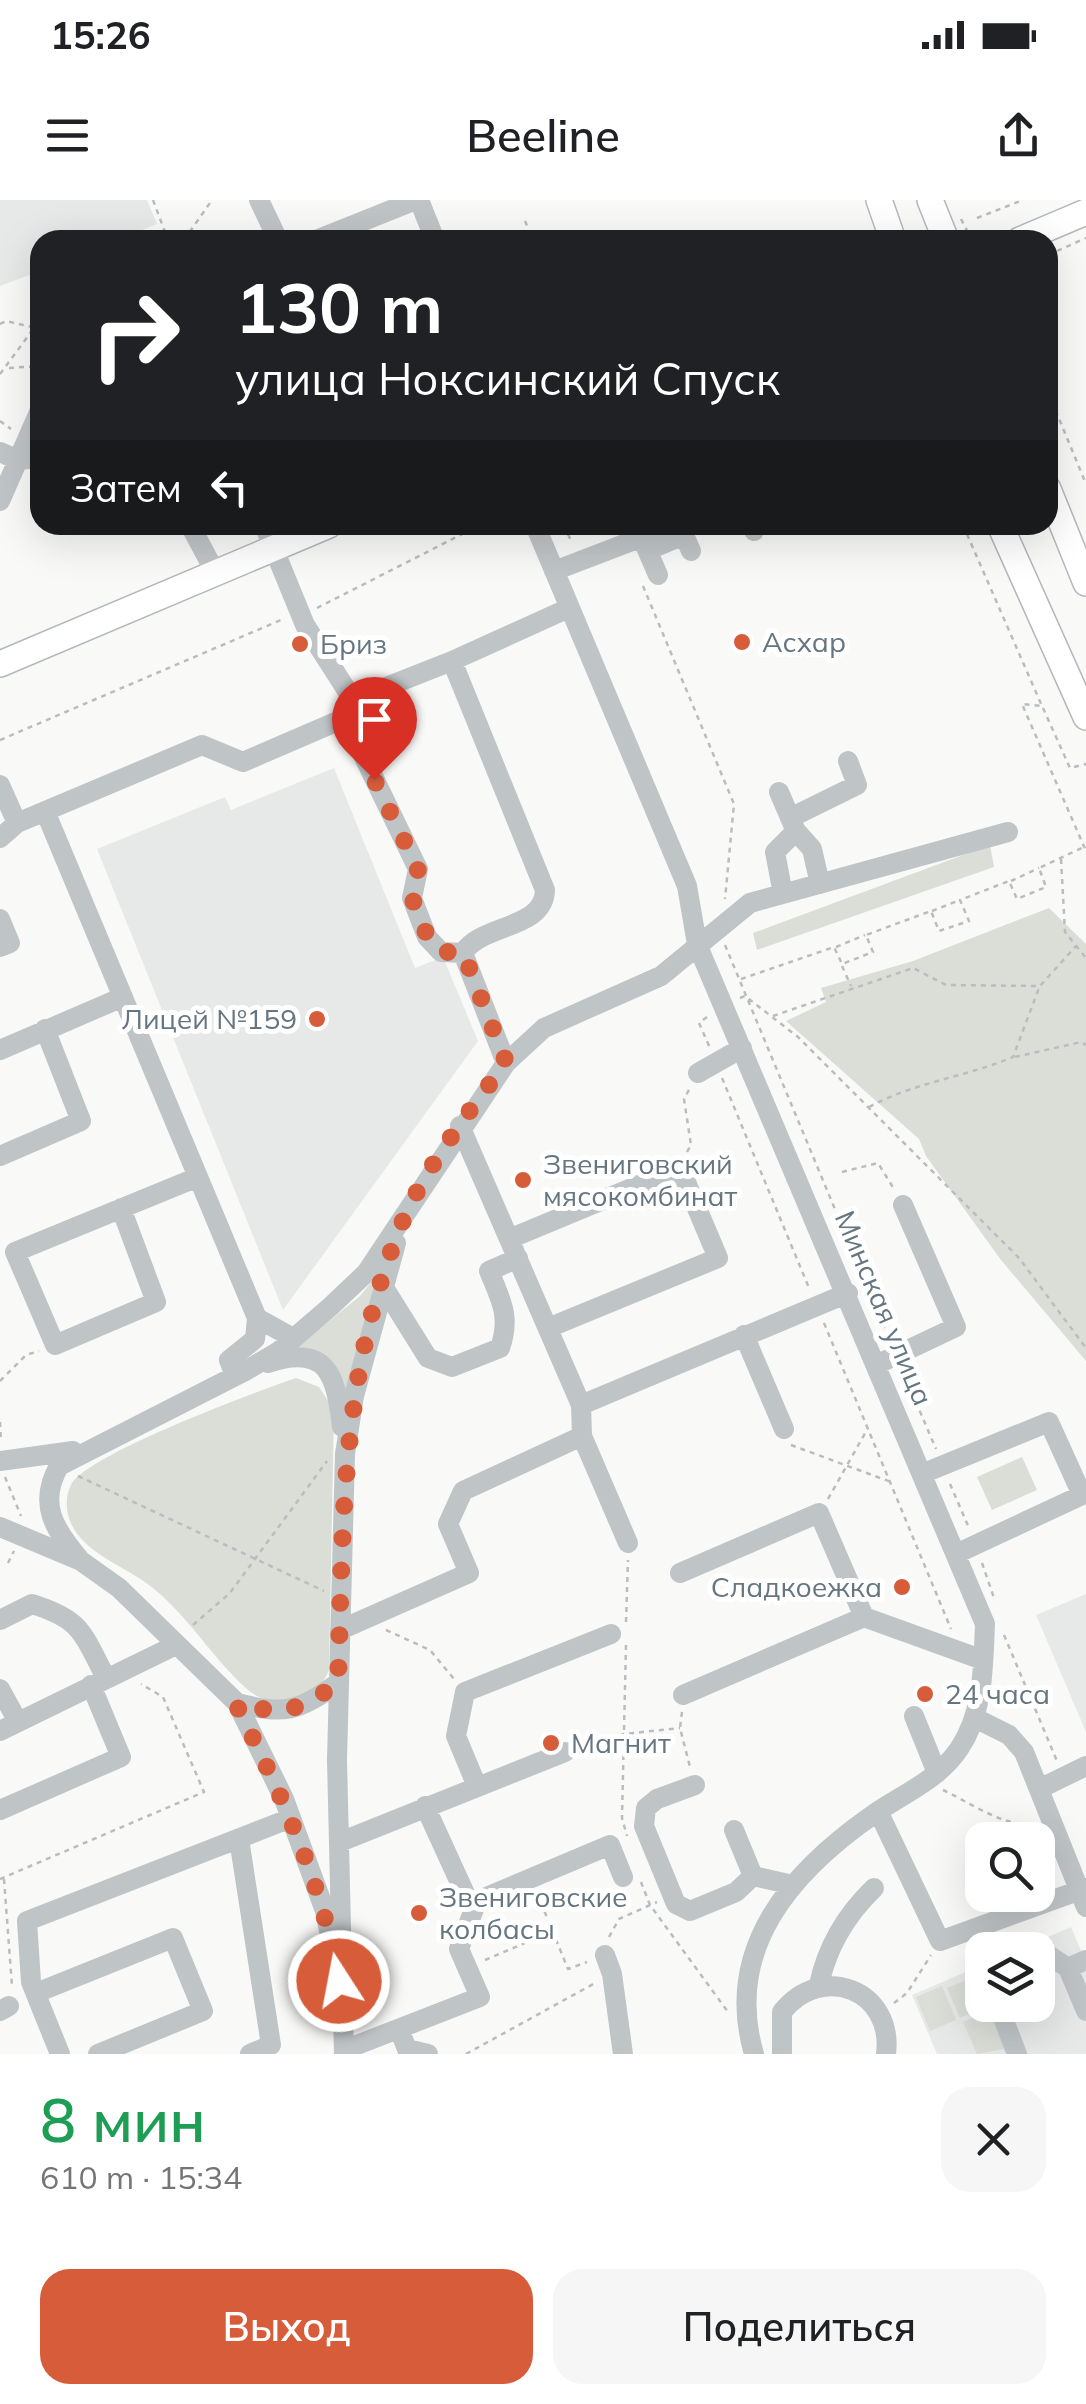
<!DOCTYPE html>
<html lang="ru">
<meta charset="utf-8">
<style>
body{margin:0;font-family:Mulish,sans-serif;background:#f6f6f6;color:#202124;height:100vh;display:flex;flex-direction:column;font-size:38px;white-space:nowrap}
*{box-sizing:border-box;margin:0}
p{font-size:32px;color:#757577}
.icon{flex:none;width:55px;height:55px;fill:none;stroke:currentColor;stroke-width:2;stroke-linecap:round;stroke-linejoin:round}
.map{position:relative;height:1854px;overflow:hidden}
.panel{display:flex;flex-direction:column;background:#fff;flex:1}
.panel>*{flex:none}
.guide{position:absolute;left:30px;top:30px;width:1028px;height:305px;border-radius:30px;box-shadow:0 10px 40px #0002;background:#202124;color:#fff;overflow:hidden}
.buttons{position:absolute;left:965px;top:1622px;display:grid;gap:20px}
.buttons a{display:grid;place-items:center;width:90px;height:90px;border-radius:20px;background:#fff;box-shadow:0 10px 40px #0002;font-size:50px}
.pin{position:absolute;display:grid;place-items:center;width:85px;height:85px;color:#fff;margin:-102px -42px;border-radius:50% 50% 50% 0;rotate:-45deg;box-shadow:0 0 10px #0007}
.pin .icon{rotate:45deg}
.me{position:absolute;width:110px;margin:-55px;rotate:349deg;stroke-linejoin:round;filter:drop-shadow(0 0 8px #0008)}
.turn{display:flex;align-items:center;gap:35px;height:210px;padding:0 40px;font-size:45px}
.turn .icon{width:130px;height:130px;stroke-width:2.5}
.turn b{display:block;font-size:70px;line-height:85px}
.then{display:flex;align-items:center;height:95px;padding:0 40px;background:#0003;gap:20px;font-size:38px}
.round{display:grid;place-items:center;flex:none;width:105px;height:105px;border-radius:30px;background:#f6f6f6}
.head{display:flex;align-items:center;justify-content:space-between;height:170px;padding:0 40px}
h1{font-size:60px;font-weight:600;line-height:75px;color:#1e9e55}
.button{display:flex;gap:20px;margin-top:auto;padding:20px 40px}
.button a{flex:1;height:115px;border-radius:30px;background:#d75c3a;color:#fff;font-size:40px;font-weight:600;line-height:115px;text-align:center}
.button a+a{background:#f6f6f6;color:#202124}
.status{display:flex;justify-content:space-between;align-items:center;height:70px;padding:0 50px;background:#fff;direction:ltr}
.status svg{height:28px;fill:currentColor}
header{display:flex;justify-content:space-between;align-items:center;height:130px;padding:0 40px;background:#fff;font-size:45px;font-weight:600}
.map>svg:first-child{display:block}
.built{fill:#e7e8e8}
.green{fill:#daded7}
.lines{fill:none;stroke-linecap:round;stroke-linejoin:round}
.major-casing{stroke:#b3b8bc;stroke-width:28}
.path{stroke:#babdc0;stroke-width:2.5;stroke-dasharray:5 5;stroke-linecap:butt}
.minor{stroke:#bfc4c7;stroke-width:20}
.major{stroke:#fff;stroke-width:25}
.route{stroke:#d75c3a;stroke-width:18;stroke-dasharray:0 32.4}
.poi-dot{fill:#d75c3a;stroke:#fff;stroke-width:4}
.labels{text-anchor:middle;stroke-width:10;stroke-linejoin:round;paint-order:stroke}
.poi-label{font-size:28px;fill:#667680;stroke:#fff;text-anchor:start}
.street-label{font-size:28px;fill:#667680;stroke:#fff}
</style>
<div class="status"><b>15:26</b><svg viewBox="0 0 49 12"><path d="M0 12V9h3v3zM5 12V6h3v6zM10 12V3h3v9zM15 12V0h3v12zM26 1h20v11H26zM47 4h2v5h-2z"/></svg></div>
<header><svg class="icon" aria-label="menu" viewBox="0 0 24 24"><path d="M4 6h16M4 12h16M4 18h16"/></svg>Beeline<svg class="icon" aria-label="share" viewBox="0 0 24 24"><path d="M12 15V3M7 8l5-5 5 5M5 13v7h14v-7"/></svg></header>
<div class="map">
<svg width="1086" height="1854" viewBox="0 0 1086 1854">
<rect width="100%" height="100%" fill="#f9f9f8"/>
<path class="built" d="M 0,0 L 147,0 L 157,24 L 117,40 L 40,40 L 40,71 L 0,86 Z
M 334,568 L 415,768 L 443,757 L 478,841 L 283,1110 L 97,649 L 225,597 L 231,610 Z
M 1086,1394 L 1086,1532 L 1036,1415 Z
M 1071,1727 L 1086,1762 L 1086,1854 L 937,1854 L 912,1795 L 982,1765 L 982,1805 L 1038,1805 L 1038,1750 L 1018,1750 Z"/>
<path class="green" d="M 990,645 L 994,667 L 757,750 L 753,733 Z
M 1049,708 L 1086,744 L 1086,1161 L 1001,1060 L 926,956 L 919,939 L 786,821 L 826,802 L 821,788 L 913,761 Z
M 376,1076 L 346,1203 C 336,1173 331,1147 295,1149 L 360,1096 Z
M 296,1178 L 319,1187 L 334,1210 L 329,1470 C 318,1501 273,1512 247,1489 C 213,1459 190,1418 153,1388 C 130,1369 90,1356 74,1329 C 66,1317 64,1298 71,1285 C 85,1255 258,1191 296,1178 Z
M 1022,1257 L 1037,1290 L 992,1310 L 977,1277 Z
M 981,1774 L 982,1805 L 990,1805 L 960,1818 L 947,1788 Z
M 942,1786 L 956,1820 L 930,1831 L 916,1797 Z
M 992,1809 L 1009,1848 L 977,1854 L 963,1822 Z"/>
<g class="lines">
<g class="major-casing">
<path id="major" d="M 879,0 L 893,40
M 930,0 L 946,40
M 1020,40 L 1086,12
M 1048,289 L 1086,383
M 1000,325 L 1086,517
M 0,464 L 329,325"/>
</g>
<path class="path" d="M 153,0 L 168,40
M 977,18 L 1023,0
M 961,19 L 972,40
M 525,21 L 533,40
M 184,40 L 212,0
M 1048,55 L 1086,38
M 0,124 L 6,121 L 32,127
M 9,168 L 40,166
M 0,174 L 40,120
M 1048,192 L 1086,284
M 0,221 L 11,229
M 564,325 L 572,343
M 963,325 L 1042,506 L 1022,504 L 1086,651
M 643,386 L 734,604 L 725,699
M 317,408 L 480,325
M 1043,508 L 1070,568 L 1086,564
M 0,540 L 281,420
M 1061,659 L 1065,732 L 1086,758
M 1011,681 L 1039,668
M 932,711 L 960,700
M 725,745 L 889,1139
M 836,747 L 865,735
M 842,766 L 851,786
M 741,779 L 834,747 L 842,764 L 873,752 L 866,735 L 931,711 L 939,731 L 969,721 L 960,700 L 1009,681 L 1017,699 L 1046,687 L 1039,668 L 1084,647
M 740,798 L 745,796 L 798,837 L 1019,1058 L 1086,1148
M 773,816 L 913,768 L 946,785 L 1040,786 L 1076,746
M 707,817 L 699,823 L 710,848
M 1015,857 L 1081,842 L 1086,845
M 722,878 L 809,1088
M 869,907 C 915,882 966,877 1013,857 L 1039,788
M 687,952 L 691,945 L 684,899 L 690,888
M 842,972 L 878,963 L 894,989
M 824,1123 L 951,1429
M 904,1174 L 936,1249
M 0,1181 L 26,1155 L 39,1151
M 0,1222 L 1,1242
M 791,1245 L 891,1282
M 78,1276 L 324,1391
M 5,1277 L 21,1316
M 950,1284 L 969,1328
M 828,1299 L 868,1228
M 8,1363 L 14,1351
M 982,1363 L 994,1398
M 626,1422 L 628,1360
M 193,1425 L 230,1393 L 327,1261
M 386,1430 L 430,1450 L 454,1479
M 1004,1435 L 1057,1561
M 626,1445 L 622,1618 L 627,1636
M 682,1512 L 680,1528 L 690,1567
M 581,1547 L 624,1534 L 680,1528
M 943,1590 C 967,1601 1007,1629 1032,1623
M 0,1679 L 204,1592 L 163,1497 L 141,1484
M 4,1679 L 12,1786
M 641,1682 L 650,1705 L 728,1812
M 537,1693 L 568,1769 L 587,1762
M 609,1737 L 619,1719 L 657,1702
M 485,1760 L 551,1732
M 894,1803 L 907,1793 L 931,1755
M 466,1854 L 597,1782"/>
<path class="minor" d="M 259,0 L 278,40
M 419,0 L 435,40
M 316,40 L 416,0
M 0,252 L 18,260 L 40,258
M 0,301 L 40,210
M 190,325 L 215,372
M 264,325 L 305,425 L 353,500 L 452,461 L 545,690 C 544,730 482,723 463,753 L 506,863
M 535,325 L 687,686 L 697,744 L 985,1424 C 983,1467 984,1512 959,1549 C 938,1580 903,1594 874,1614 C 792,1671 723,1748 754,1854
M 751,325 L 754,331
M 642,338 L 658,375
M 658,346 L 684,335 L 691,351
M 554,371 L 674,325
M 452,461 L 569,408
M 350,507 L 345,518 L 418,669 L 412,698 L 427,737 L 441,752 L 463,753
M 0,585 L 17,623 L 202,545 L 243,562 L 345,518
M 779,592 L 795,629
M 45,611 L 257,1118 L 255,1139 L 229,1160 L 235,1176
M 790,618 L 857,585 L 848,561
M 0,638 L 17,623
M 783,694 L 775,652 L 796,631 L 812,649 L 820,684
M 0,719 L 10,743 L 0,747
M 0,850 L 123,797
M 698,873 L 742,848
M 460,926 L 509,1039 L 680,968 L 718,1058 L 548,1128
M 0,956 L 81,921 L 45,829
M 121,1008 L 156,1102 L 55,1145 L 15,1052 L 198,977
M 509,1039 L 581,1205 L 582,1236 L 628,1343
M 383,1086 L 428,1158 L 452,1167 L 500,1148 C 511,1117 501,1100 489,1071 L 518,1058
M 257,1118 L 293,1138
M 744,1135 L 784,1229
M 268,1163 C 328,1143 336,1176 342,1227
M 878,1164 L 956,1127 L 903,1005
M 581,1205 L 848,1093
M 0,1261 L 73,1251
M 924,1273 L 1049,1222 L 1082,1295 L 958,1353
M 0,1327 L 81,1361 L 119,1388 L 237,1503 L 284,1599 L 325,1711 L 333,1750
M 81,1361 C 55,1330 37,1305 59,1266 L 247,1170 L 279,1151 L 330,1107 L 366,1073 L 506,863 L 544,828 L 661,776 L 750,703 L 1008,632
M 680,1373 L 819,1313 L 864,1417
M 0,1420 L 32,1404 C 83,1420 82,1433 106,1478
M 340,1430 L 469,1373 L 448,1324 L 463,1291 L 582,1236
M 0,1489 L 17,1520
M 683,1495 L 864,1417 L 983,1460
M 237,1503 C 285,1515 297,1512 338,1483
M 914,1516 L 937,1573
M 975,1518 L 1009,1535 L 1024,1552 L 1086,1707
M 0,1531 L 176,1445
M 476,1584 L 456,1536 L 465,1492 L 611,1434
M 695,1585 L 657,1599 L 646,1608 L 644,1626 L 676,1704 L 690,1711 L 736,1692 L 753,1676 L 734,1630
M 1041,1588 L 1086,1566
M 425,1606 L 472,1709
M 0,1610 L 121,1557 L 91,1485
M 878,1611 L 940,1741 L 1086,1688
M 239,1639 L 271,1845 L 250,1854
M 340,1642 L 565,1552
M 753,1676 L 793,1685
M 1038,1754 L 1044,1752 L 1068,1768 L 1086,1760
M 605,1755 L 612,1774 L 623,1854
M 1068,1768 L 1086,1811
M 819,1785 C 827,1747 846,1715 874,1688
M 36,1793 L 173,1738 L 203,1811 L 98,1854
M 998,1805 L 1017,1854
M 0,1811 L 9,1806
M 399,1829 L 407,1849 L 428,1854
M 344,1850 L 480,1797 L 459,1749 L 477,1701 L 610,1645 L 623,1677
M 60,1854 L 31,1782 L 27,1721 L 291,1618
M 344,1854 L 337,1560 L 345,1254 L 354,1196 L 396,1043
M 782,1854 L 782,1812 C 822,1762 894,1790 886,1854"/>
<use href="#major" class="major"/>
</g>
<g class="lines">
<path class="route" d="M 339,1781 C 322,1682 281,1593 236,1504 C 285,1515 297,1512 338,1483 C 343,1326 340,1172 402,1023 C 426,966 469,912 506,862 L 463,752 L 442,752 L 428,738 L 412,698 L 418,669 L 374,579"/>
</g>
<g class="poi-dot">
<circle cx="742" cy="442" r="10"/>
<circle cx="300" cy="444" r="10"/>
<circle cx="317" cy="819" r="10"/>
<circle cx="523" cy="980" r="10"/>
<circle cx="902" cy="1387" r="10"/>
<circle cx="925" cy="1494" r="10"/>
<circle cx="551" cy="1543" r="10"/>
<circle cx="419" cy="1713" r="10"/>
</g>
<g class="labels">
<g class="poi-label">
<text x="762" y="452">Асхар</text>
<text x="320" y="454">Бриз</text>
<text x="297" y="829" text-anchor="end">Лицей №159</text>
<text x="543" y="974">Звениговский<tspan x="543" dy="32">мясокомбинат</tspan></text>
<text x="882" y="1397" text-anchor="end">Сладкоежка</text>
<text x="945" y="1504">24 часа</text>
<text x="571" y="1553">Магнит</text>
<text x="439" y="1707">Звениговские<tspan x="439" dy="32">колбасы</tspan></text>
</g>
<g class="street-label">
<text transform="translate(884 1108) rotate(67)" y="10">Минская улица</text>
</g>
</g>
</svg>
<div class="buttons">
<a><svg class="icon" aria-label="search" viewBox="0 0 24 24"><circle cx="10" cy="10" r="6"/><path d="M15 15l6 6"/></svg></a>
<a><svg class="icon" aria-label="layers" viewBox="0 0 24 24"><path d="M12 4l9 5-9 5-9-5zM3 14l9 5 9-5"/></svg></a>
</div>
<div class="pin" style="left:374px;top:579px;background:#d93025"><svg class="icon" aria-label="arrive" viewBox="0 0 24 24"><path d="M6 21V4h12l-3 4 3 4H6"/></svg></div>
<svg class="me" style="left:339px;top:1781px" viewBox="-20 -20 40 40"><circle r="17" fill="#d75c3a" stroke="#fff" stroke-width="3"/><path d="M0-11L8 9 0 5-8 9z" fill="#fff"/></svg>
<div class="guide">
<div class="turn"><svg class="icon" aria-label="right" viewBox="0 0 24 24"><path d="M7 20v-9h11M14 6l5 5-5 5"/></svg><div><b>130 m</b>улица Ноксинский Спуск</div></div>
<div class="then">Затем<svg class="icon" aria-label="left" viewBox="0 0 24 24"><path d="M17 20v-9H6M10 6l-5 5 5 5"/></svg></div>
</div>
</div>
<section class="panel">
<div class="head"><div><h1>8 мин</h1><p>610 m · 15:34</p></div><a class="round"><svg class="icon" aria-label="close" viewBox="0 0 24 24"><path d="M6 6l12 12M18 6L6 18"/></svg></a></div>
<div class="button"><a>Выход</a><a>Поделиться</a></div>
</section>
